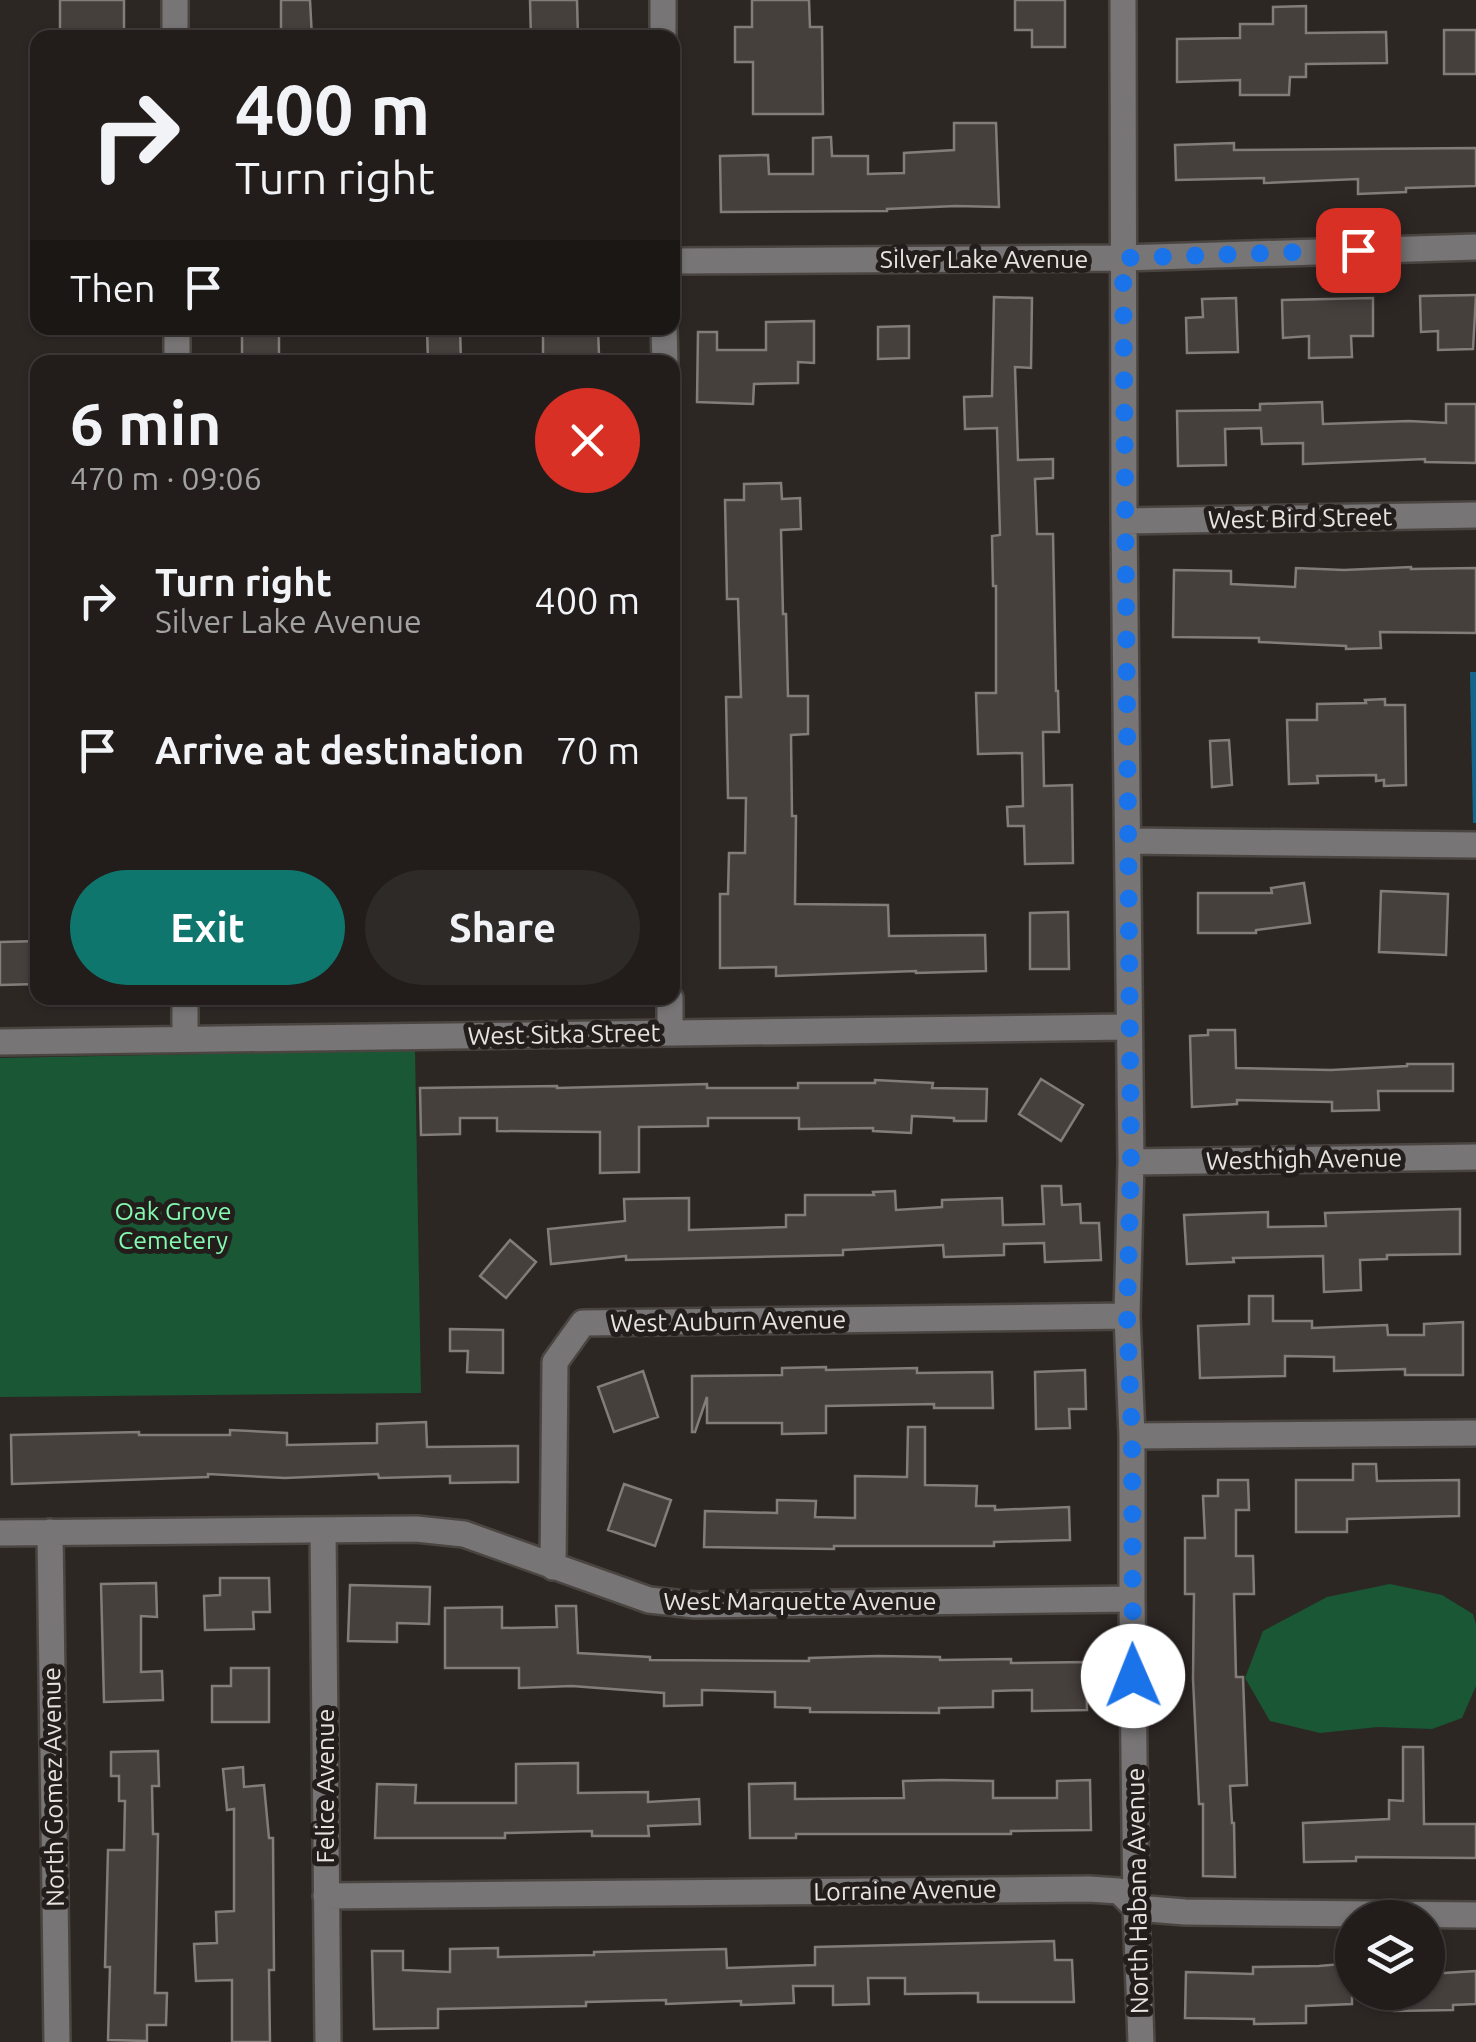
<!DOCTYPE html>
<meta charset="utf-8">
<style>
body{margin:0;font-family:Ubuntu,sans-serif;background:#2e2a28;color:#f1f3f6;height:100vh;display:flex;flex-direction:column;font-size:38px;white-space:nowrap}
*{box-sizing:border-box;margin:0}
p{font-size:32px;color:#a2a2a3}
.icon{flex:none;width:55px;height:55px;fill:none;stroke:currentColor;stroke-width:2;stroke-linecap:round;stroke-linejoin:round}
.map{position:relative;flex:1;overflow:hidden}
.sheet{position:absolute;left:30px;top:355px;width:650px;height:650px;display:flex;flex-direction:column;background:#221d1b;border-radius:20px;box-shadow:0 2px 8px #0004,0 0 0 2px #3f3b3a}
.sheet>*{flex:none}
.guide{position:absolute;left:30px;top:30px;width:650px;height:305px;border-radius:20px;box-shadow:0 2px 8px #0004,0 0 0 2px #3f3b3a;background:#221d1b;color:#f1f3f6;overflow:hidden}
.fabs{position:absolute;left:1335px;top:1900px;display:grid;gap:20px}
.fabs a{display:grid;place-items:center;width:110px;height:110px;border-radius:50%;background:#221d1b;box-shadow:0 2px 8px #0004,0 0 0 2px #3f3b3a;font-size:50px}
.pin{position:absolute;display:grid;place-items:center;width:85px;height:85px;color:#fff;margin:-42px;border-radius:20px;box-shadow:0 5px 15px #0006}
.me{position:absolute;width:110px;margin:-55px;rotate:359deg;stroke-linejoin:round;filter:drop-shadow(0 0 8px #0008)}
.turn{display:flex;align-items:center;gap:35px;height:210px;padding:0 40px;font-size:45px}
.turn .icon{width:130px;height:130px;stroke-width:2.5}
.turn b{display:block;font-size:70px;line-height:85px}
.then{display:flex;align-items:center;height:95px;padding:0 40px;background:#0003;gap:20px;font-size:38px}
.round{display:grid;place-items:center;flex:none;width:105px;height:105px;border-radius:52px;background:#2e2a28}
.summary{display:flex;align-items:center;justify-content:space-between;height:170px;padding:0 40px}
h1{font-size:60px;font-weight:700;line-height:75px}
.action{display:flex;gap:20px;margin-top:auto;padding:20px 40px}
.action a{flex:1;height:115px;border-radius:60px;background:#0f766e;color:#fff;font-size:40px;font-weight:700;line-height:115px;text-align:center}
.action a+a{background:#2e2a28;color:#f1f3f6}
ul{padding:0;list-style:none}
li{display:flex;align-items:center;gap:30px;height:150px;padding:0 40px}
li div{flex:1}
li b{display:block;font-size:38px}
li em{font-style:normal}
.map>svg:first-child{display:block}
.green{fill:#1a5735}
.water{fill:#13658b}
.building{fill:#46403d;stroke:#837d7a;stroke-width:2.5}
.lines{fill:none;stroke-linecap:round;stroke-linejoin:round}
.minor-casing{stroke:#4b4542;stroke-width:30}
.minor{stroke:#787576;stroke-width:25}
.route{stroke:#1a73e8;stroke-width:18;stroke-dasharray:0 32.4}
.labels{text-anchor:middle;stroke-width:10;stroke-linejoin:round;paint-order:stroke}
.street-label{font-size:25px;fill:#e7e3e1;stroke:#231e1b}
.park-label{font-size:25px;fill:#83fab1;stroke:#231e1b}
</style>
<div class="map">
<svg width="1476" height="2042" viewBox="0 0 1476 2042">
<rect width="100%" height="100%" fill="#2d2724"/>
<path class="green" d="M 415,1050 L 421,1393 L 0,1397 L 0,1058 Z
M 1390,1584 L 1442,1595 L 1473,1614 L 1476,1624 L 1476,1686 L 1462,1718 L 1432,1729 L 1378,1727 L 1320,1733 L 1270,1721 L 1245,1678 L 1263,1631 L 1327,1597 Z"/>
<path class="water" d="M 1470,672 L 1476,672 L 1476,823 L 1473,823 Z"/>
<path class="building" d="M 60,0 L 124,0 L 124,34 L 60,35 Z
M 281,0 L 310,0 L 312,38 L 281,38 Z
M 530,0 L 577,0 L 578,38 L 531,38 Z
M 752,0 L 809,0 L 810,27 L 822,27 L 823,114 L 753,114 L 753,62 L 735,62 L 735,27 L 752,27 Z
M 1015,0 L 1065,0 L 1065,47 L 1032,47 L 1032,30 L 1015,30 Z
M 1306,6 L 1306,33 L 1386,32 L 1387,63 L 1306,64 L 1306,77 L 1290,77 L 1289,95 L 1240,95 L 1240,80 L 1177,82 L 1177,39 L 1240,38 L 1240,24 L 1273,24 L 1273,7 Z
M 1444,30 L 1476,30 L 1476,74 L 1444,74 Z
M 954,123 L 996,123 L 999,207 L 956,206 L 887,209 L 887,211 L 721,212 L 720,156 L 768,155 L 769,174 L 813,174 L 813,138 L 831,137 L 832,156 L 868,156 L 868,174 L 904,173 L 904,153 L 954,150 Z
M 1234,143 L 1234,150 L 1476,148 L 1476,186 L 1406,188 L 1406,192 L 1358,194 L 1358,179 L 1264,183 L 1264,178 L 1176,180 L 1175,145 Z
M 1476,295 L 1473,349 L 1438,350 L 1438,331 L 1421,332 L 1420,296 Z
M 994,297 L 1032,298 L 1031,368 L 1015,367 L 1018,460 L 1053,459 L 1053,478 L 1035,479 L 1037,534 L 1053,534 L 1056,691 L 1058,691 L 1059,732 L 1043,732 L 1044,786 L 1072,785 L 1073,863 L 1025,864 L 1024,826 L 1008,826 L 1007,807 L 1023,806 L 1022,753 L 978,754 L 976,693 L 996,693 L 996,586 L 993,586 L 992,536 L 1000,535 L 997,428 L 965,429 L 964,397 L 992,396 Z
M 1236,298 L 1238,352 L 1187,353 L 1186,318 L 1203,317 L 1202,299 Z
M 1373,298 L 1373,336 L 1351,336 L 1352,357 L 1309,358 L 1309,336 L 1283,338 L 1282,300 Z
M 814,321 L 814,363 L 798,362 L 798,383 L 754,384 L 753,404 L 697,402 L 698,332 L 717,332 L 717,350 L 766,350 L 766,322 Z
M 909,326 L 909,358 L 878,359 L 878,327 Z
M 427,328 L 460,328 L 461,362 L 428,362 Z
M 543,328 L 598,328 L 599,355 L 543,356 Z
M 242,329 L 279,330 L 279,362 L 242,362 Z
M 1322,402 L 1323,424 L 1409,421 L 1446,423 L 1446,404 L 1476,404 L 1476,463 L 1425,462 L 1425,459 L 1303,464 L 1303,443 L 1262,444 L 1261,428 L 1225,429 L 1226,465 L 1178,466 L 1177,411 L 1260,410 L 1260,404 Z
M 781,483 L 782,499 L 800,498 L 801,529 L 781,530 L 783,614 L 786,614 L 788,696 L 808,696 L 808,734 L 791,735 L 792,816 L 796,816 L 795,904 L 888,905 L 889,936 L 985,935 L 986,971 L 916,973 L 916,971 L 776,976 L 776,967 L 720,968 L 720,894 L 728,894 L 729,853 L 745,853 L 746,798 L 728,798 L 726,697 L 741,697 L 738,599 L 727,599 L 725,500 L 744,500 L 744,484 Z
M 1411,567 L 1411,569 L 1476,568 L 1476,633 L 1380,632 L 1381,648 L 1346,649 L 1346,646 L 1259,642 L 1259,638 L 1173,637 L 1174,570 L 1231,571 L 1231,584 L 1295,587 L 1296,568 L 1344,570 Z
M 1385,699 L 1385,705 L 1405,705 L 1406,785 L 1384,786 L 1384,780 L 1376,781 L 1376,775 L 1317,776 L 1318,783 L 1289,784 L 1287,720 L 1317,720 L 1317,704 L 1366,703 L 1365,700 Z
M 1229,740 L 1232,785 L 1212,787 L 1210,741 Z
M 1304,883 L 1310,923 L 1256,930 L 1256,933 L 1198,933 L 1198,893 L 1272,893 L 1271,888 Z
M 1381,891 L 1448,894 L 1446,955 L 1379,952 Z
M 1068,912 L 1069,969 L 1030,969 L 1030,913 Z
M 38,941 L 38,984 L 0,985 L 0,942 Z
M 1208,1030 L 1235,1030 L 1236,1068 L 1331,1070 L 1407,1066 L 1407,1064 L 1453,1064 L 1453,1091 L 1378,1091 L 1379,1110 L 1332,1111 L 1332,1102 L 1237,1100 L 1237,1104 L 1192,1107 L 1190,1036 L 1208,1035 Z
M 1041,1079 L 1083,1105 L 1061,1141 L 1019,1114 Z
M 875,1080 L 933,1083 L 932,1088 L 987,1089 L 986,1121 L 954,1121 L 954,1118 L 912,1116 L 911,1133 L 873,1131 L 873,1128 L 799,1129 L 799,1118 L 708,1118 L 708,1126 L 639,1127 L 639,1172 L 600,1173 L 600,1132 L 497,1131 L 497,1118 L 460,1118 L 460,1134 L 421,1135 L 420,1088 L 557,1086 L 557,1088 L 707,1084 L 707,1088 L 798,1088 L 798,1083 L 875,1083 Z
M 1042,1186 L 1061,1186 L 1062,1205 L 1080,1204 L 1081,1223 L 1099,1223 L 1101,1260 L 1045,1262 L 1044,1243 L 1004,1244 L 1004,1255 L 944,1257 L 943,1245 L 843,1250 L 843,1255 L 626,1260 L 626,1256 L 551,1264 L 548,1229 L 625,1221 L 624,1199 L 689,1198 L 689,1230 L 786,1227 L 786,1215 L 805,1215 L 805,1195 L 874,1195 L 873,1192 L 895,1191 L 896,1210 L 942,1207 L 942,1200 L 1002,1198 L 1003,1225 L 1044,1224 Z
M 1460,1209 L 1460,1254 L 1387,1255 L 1387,1259 L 1360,1260 L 1361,1290 L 1324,1292 L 1323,1256 L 1233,1258 L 1234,1262 L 1187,1264 L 1184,1215 L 1268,1212 L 1268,1227 L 1326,1226 L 1325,1213 Z
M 510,1240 L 536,1262 L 506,1298 L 480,1276 Z
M 1249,1296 L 1273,1296 L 1273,1321 L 1312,1321 L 1312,1328 L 1387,1325 L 1388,1335 L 1424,1335 L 1424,1324 L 1463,1322 L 1463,1375 L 1405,1375 L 1405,1369 L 1334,1371 L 1334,1357 L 1285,1356 L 1285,1376 L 1200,1378 L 1198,1326 L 1249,1324 Z
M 450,1329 L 503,1330 L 503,1373 L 467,1372 L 468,1351 L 450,1351 Z
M 826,1367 L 826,1370 L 917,1368 L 917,1373 L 992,1372 L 993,1408 L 934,1408 L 934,1404 L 826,1406 L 826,1433 L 782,1434 L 782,1423 L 707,1423 L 707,1397 L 695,1432 L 692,1432 L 692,1376 L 782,1375 L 782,1368 Z
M 1085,1370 L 1086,1409 L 1069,1409 L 1070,1428 L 1036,1429 L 1035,1372 Z
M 643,1371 L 658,1417 L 614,1432 L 598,1387 Z
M 426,1422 L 427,1447 L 518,1446 L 518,1482 L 450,1483 L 450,1476 L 379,1478 L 378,1474 L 285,1478 L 208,1474 L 208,1477 L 12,1484 L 11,1435 L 139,1432 L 139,1435 L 230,1435 L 230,1430 L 287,1433 L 287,1445 L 377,1443 L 377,1424 Z
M 908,1427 L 925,1427 L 925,1485 L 977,1486 L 976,1506 L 995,1506 L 995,1510 L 1069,1507 L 1070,1540 L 994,1542 L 994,1546 L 834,1546 L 834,1549 L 704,1547 L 705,1511 L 777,1513 L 777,1500 L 816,1501 L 815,1517 L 855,1518 L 855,1476 L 907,1477 Z
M 1353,1464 L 1376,1464 L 1377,1481 L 1459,1480 L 1459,1516 L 1347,1519 L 1347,1532 L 1296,1532 L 1296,1480 L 1353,1480 Z
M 1218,1480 L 1248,1480 L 1249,1510 L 1236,1510 L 1236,1556 L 1253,1556 L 1254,1594 L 1234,1594 L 1236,1677 L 1243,1677 L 1247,1785 L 1230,1786 L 1232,1823 L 1234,1823 L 1235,1877 L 1203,1876 L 1203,1804 L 1199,1804 L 1193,1679 L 1194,1594 L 1185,1594 L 1185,1538 L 1205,1538 L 1203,1496 L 1218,1496 Z
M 624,1484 L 671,1500 L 655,1546 L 608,1530 Z
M 220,1578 L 269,1578 L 270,1612 L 253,1612 L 254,1629 L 205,1630 L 204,1596 L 220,1595 Z
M 156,1583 L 157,1617 L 141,1616 L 141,1672 L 162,1671 L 163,1700 L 104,1702 L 101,1584 Z
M 350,1585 L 430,1587 L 429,1624 L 397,1623 L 397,1642 L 348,1641 Z
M 556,1606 L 576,1606 L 578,1653 L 650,1657 L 650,1660 L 809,1661 L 809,1658 L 878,1656 L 940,1657 L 940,1660 L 1011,1659 L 1011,1663 L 1086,1662 L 1087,1710 L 1032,1711 L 1032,1690 L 993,1691 L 993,1707 L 939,1708 L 939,1713 L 810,1712 L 810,1708 L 775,1707 L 775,1692 L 702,1690 L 702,1705 L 664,1706 L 664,1693 L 572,1686 L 519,1688 L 519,1668 L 445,1668 L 445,1608 L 502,1607 L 502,1628 L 557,1627 Z
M 231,1668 L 269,1668 L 269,1722 L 212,1722 L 212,1686 L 231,1686 Z
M 1403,1747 L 1423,1747 L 1424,1824 L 1476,1824 L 1476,1858 L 1356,1857 L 1356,1861 L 1304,1862 L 1303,1823 L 1389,1819 L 1389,1800 L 1403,1801 Z
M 158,1751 L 159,1786 L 152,1786 L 153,1834 L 158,1834 L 155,1993 L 167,1993 L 166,2025 L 147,2025 L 147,2041 L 108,2040 L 110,1967 L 105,1967 L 108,1850 L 124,1850 L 125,1801 L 119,1801 L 119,1776 L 111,1776 L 111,1752 Z
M 578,1763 L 578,1793 L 648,1792 L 648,1802 L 699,1799 L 700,1824 L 648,1826 L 649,1836 L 592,1836 L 592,1831 L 505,1833 L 505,1838 L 375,1838 L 377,1784 L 416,1785 L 415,1803 L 516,1803 L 516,1764 Z
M 243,1767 L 244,1787 L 264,1785 L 269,1838 L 273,1838 L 274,1970 L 269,1970 L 270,2042 L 232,2042 L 232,1980 L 196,1981 L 194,1944 L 217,1943 L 216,1912 L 234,1911 L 234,1809 L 227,1810 L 223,1769 Z
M 941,1780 L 993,1781 L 993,1798 L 1057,1798 L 1057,1781 L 1090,1780 L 1091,1830 L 1011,1831 L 1011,1834 L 796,1834 L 796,1838 L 750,1838 L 749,1784 L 795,1783 L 795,1799 L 904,1798 L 903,1781 Z
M 1054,1941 L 1055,1960 L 1072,1960 L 1074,2002 L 978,2002 L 978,1993 L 905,1994 L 905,1978 L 868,1978 L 869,2004 L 833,2005 L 833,1986 L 793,1986 L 794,2003 L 741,2005 L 741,2001 L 666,2004 L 666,2000 L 586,2002 L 586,2006 L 438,2009 L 438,2028 L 374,2029 L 372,1951 L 403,1951 L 403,1970 L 450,1972 L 450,1949 L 498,1948 L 498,1957 L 594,1955 L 594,1952 L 726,1949 L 727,1968 L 815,1965 L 815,1947 Z
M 1352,1963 L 1352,2004 L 1306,2006 L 1306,2023 L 1254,2024 L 1254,2019 L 1185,2018 L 1186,1972 L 1253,1974 L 1253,1967 L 1319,1966 Z
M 1476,1971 L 1476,2004 L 1453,2005 L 1453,2010 L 1394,2011 L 1394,1992 L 1428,1992 L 1428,1974 Z"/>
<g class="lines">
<g class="minor-casing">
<path id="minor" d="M 175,0 L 175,38
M 663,0 L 663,38
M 1123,0 L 1124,521 L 1131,1162 L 1127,1316 L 1132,1436 L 1132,1599 L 1136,1908 L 1141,2042
M 672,261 L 1123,258 L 1476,247
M 177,328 L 177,362
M 664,328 L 665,362
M 1124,521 L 1476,515
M 1129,841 L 1476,845
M 185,998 L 185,1039
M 670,998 L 670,1033
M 0,1042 L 1129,1027
M 1131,1162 L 1476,1157
M 1132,1436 L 1476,1433
M 323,1530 L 328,2042
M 50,1532 L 57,2042
M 0,1533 L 416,1529 L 464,1534 L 649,1600 L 695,1605 L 1132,1599
M 553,1567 L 555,1362 L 583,1323 L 1127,1316
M 326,1896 L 1089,1889 L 1119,1891 L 1136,1908 L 1185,1912 L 1476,1915"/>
</g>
<use href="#minor" class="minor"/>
</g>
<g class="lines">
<path class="route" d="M 1133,1676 L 1132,1436 L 1127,1316 L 1131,1162 L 1123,258 L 1358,250"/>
</g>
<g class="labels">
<g class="street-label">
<text x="984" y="268">Silver Lake Avenue</text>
<text transform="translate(1300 518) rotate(-1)" y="9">West Bird Street</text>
<text transform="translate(564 1034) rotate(-1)" y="9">West Sitka Street</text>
<text transform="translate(1304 1159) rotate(-1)" y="9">Westhigh Avenue</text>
<text transform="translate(728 1321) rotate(-1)" y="9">West Auburn Avenue</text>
<text x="800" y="1610">West Marquette Avenue</text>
<text transform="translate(325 1786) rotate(-90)" y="9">Felice Avenue</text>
<text transform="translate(53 1787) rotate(-91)" y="9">North Gomez Avenue</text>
<text transform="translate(905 1890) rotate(-1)" y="9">Lorraine Avenue</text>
<text transform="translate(1137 1891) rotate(-91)" y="9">North Habana Avenue</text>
</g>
<g class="park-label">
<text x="173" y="1220">Oak Grove<tspan x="173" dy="29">Cemetery</tspan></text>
</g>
</g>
</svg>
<div class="fabs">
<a><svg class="icon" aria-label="layers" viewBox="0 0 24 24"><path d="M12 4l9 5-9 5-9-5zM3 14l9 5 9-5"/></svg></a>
</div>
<div class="pin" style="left:1358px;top:250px;background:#d93025"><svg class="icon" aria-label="arrive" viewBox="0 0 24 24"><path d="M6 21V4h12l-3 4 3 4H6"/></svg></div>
<svg class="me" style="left:1133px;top:1676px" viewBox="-20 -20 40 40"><circle r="19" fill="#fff"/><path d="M0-13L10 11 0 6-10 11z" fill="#1a73e8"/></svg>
<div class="guide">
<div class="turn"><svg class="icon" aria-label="right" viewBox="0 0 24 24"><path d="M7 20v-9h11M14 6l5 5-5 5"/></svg><div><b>400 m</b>Turn right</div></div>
<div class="then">Then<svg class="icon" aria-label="arrive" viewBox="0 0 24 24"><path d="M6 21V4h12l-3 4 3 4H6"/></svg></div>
</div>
<section class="sheet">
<div class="summary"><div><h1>6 min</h1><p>470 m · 09:06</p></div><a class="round" style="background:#d93025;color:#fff"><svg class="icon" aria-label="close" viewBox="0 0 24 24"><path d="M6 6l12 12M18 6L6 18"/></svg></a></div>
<ul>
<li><svg class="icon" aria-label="right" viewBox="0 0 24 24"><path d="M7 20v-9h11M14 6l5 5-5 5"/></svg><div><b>Turn right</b><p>Silver Lake Avenue</p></div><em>400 m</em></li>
<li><svg class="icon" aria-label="arrive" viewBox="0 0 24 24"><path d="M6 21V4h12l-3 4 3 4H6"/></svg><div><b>Arrive at destination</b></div><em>70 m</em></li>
</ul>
<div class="action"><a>Exit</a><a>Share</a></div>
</section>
</div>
